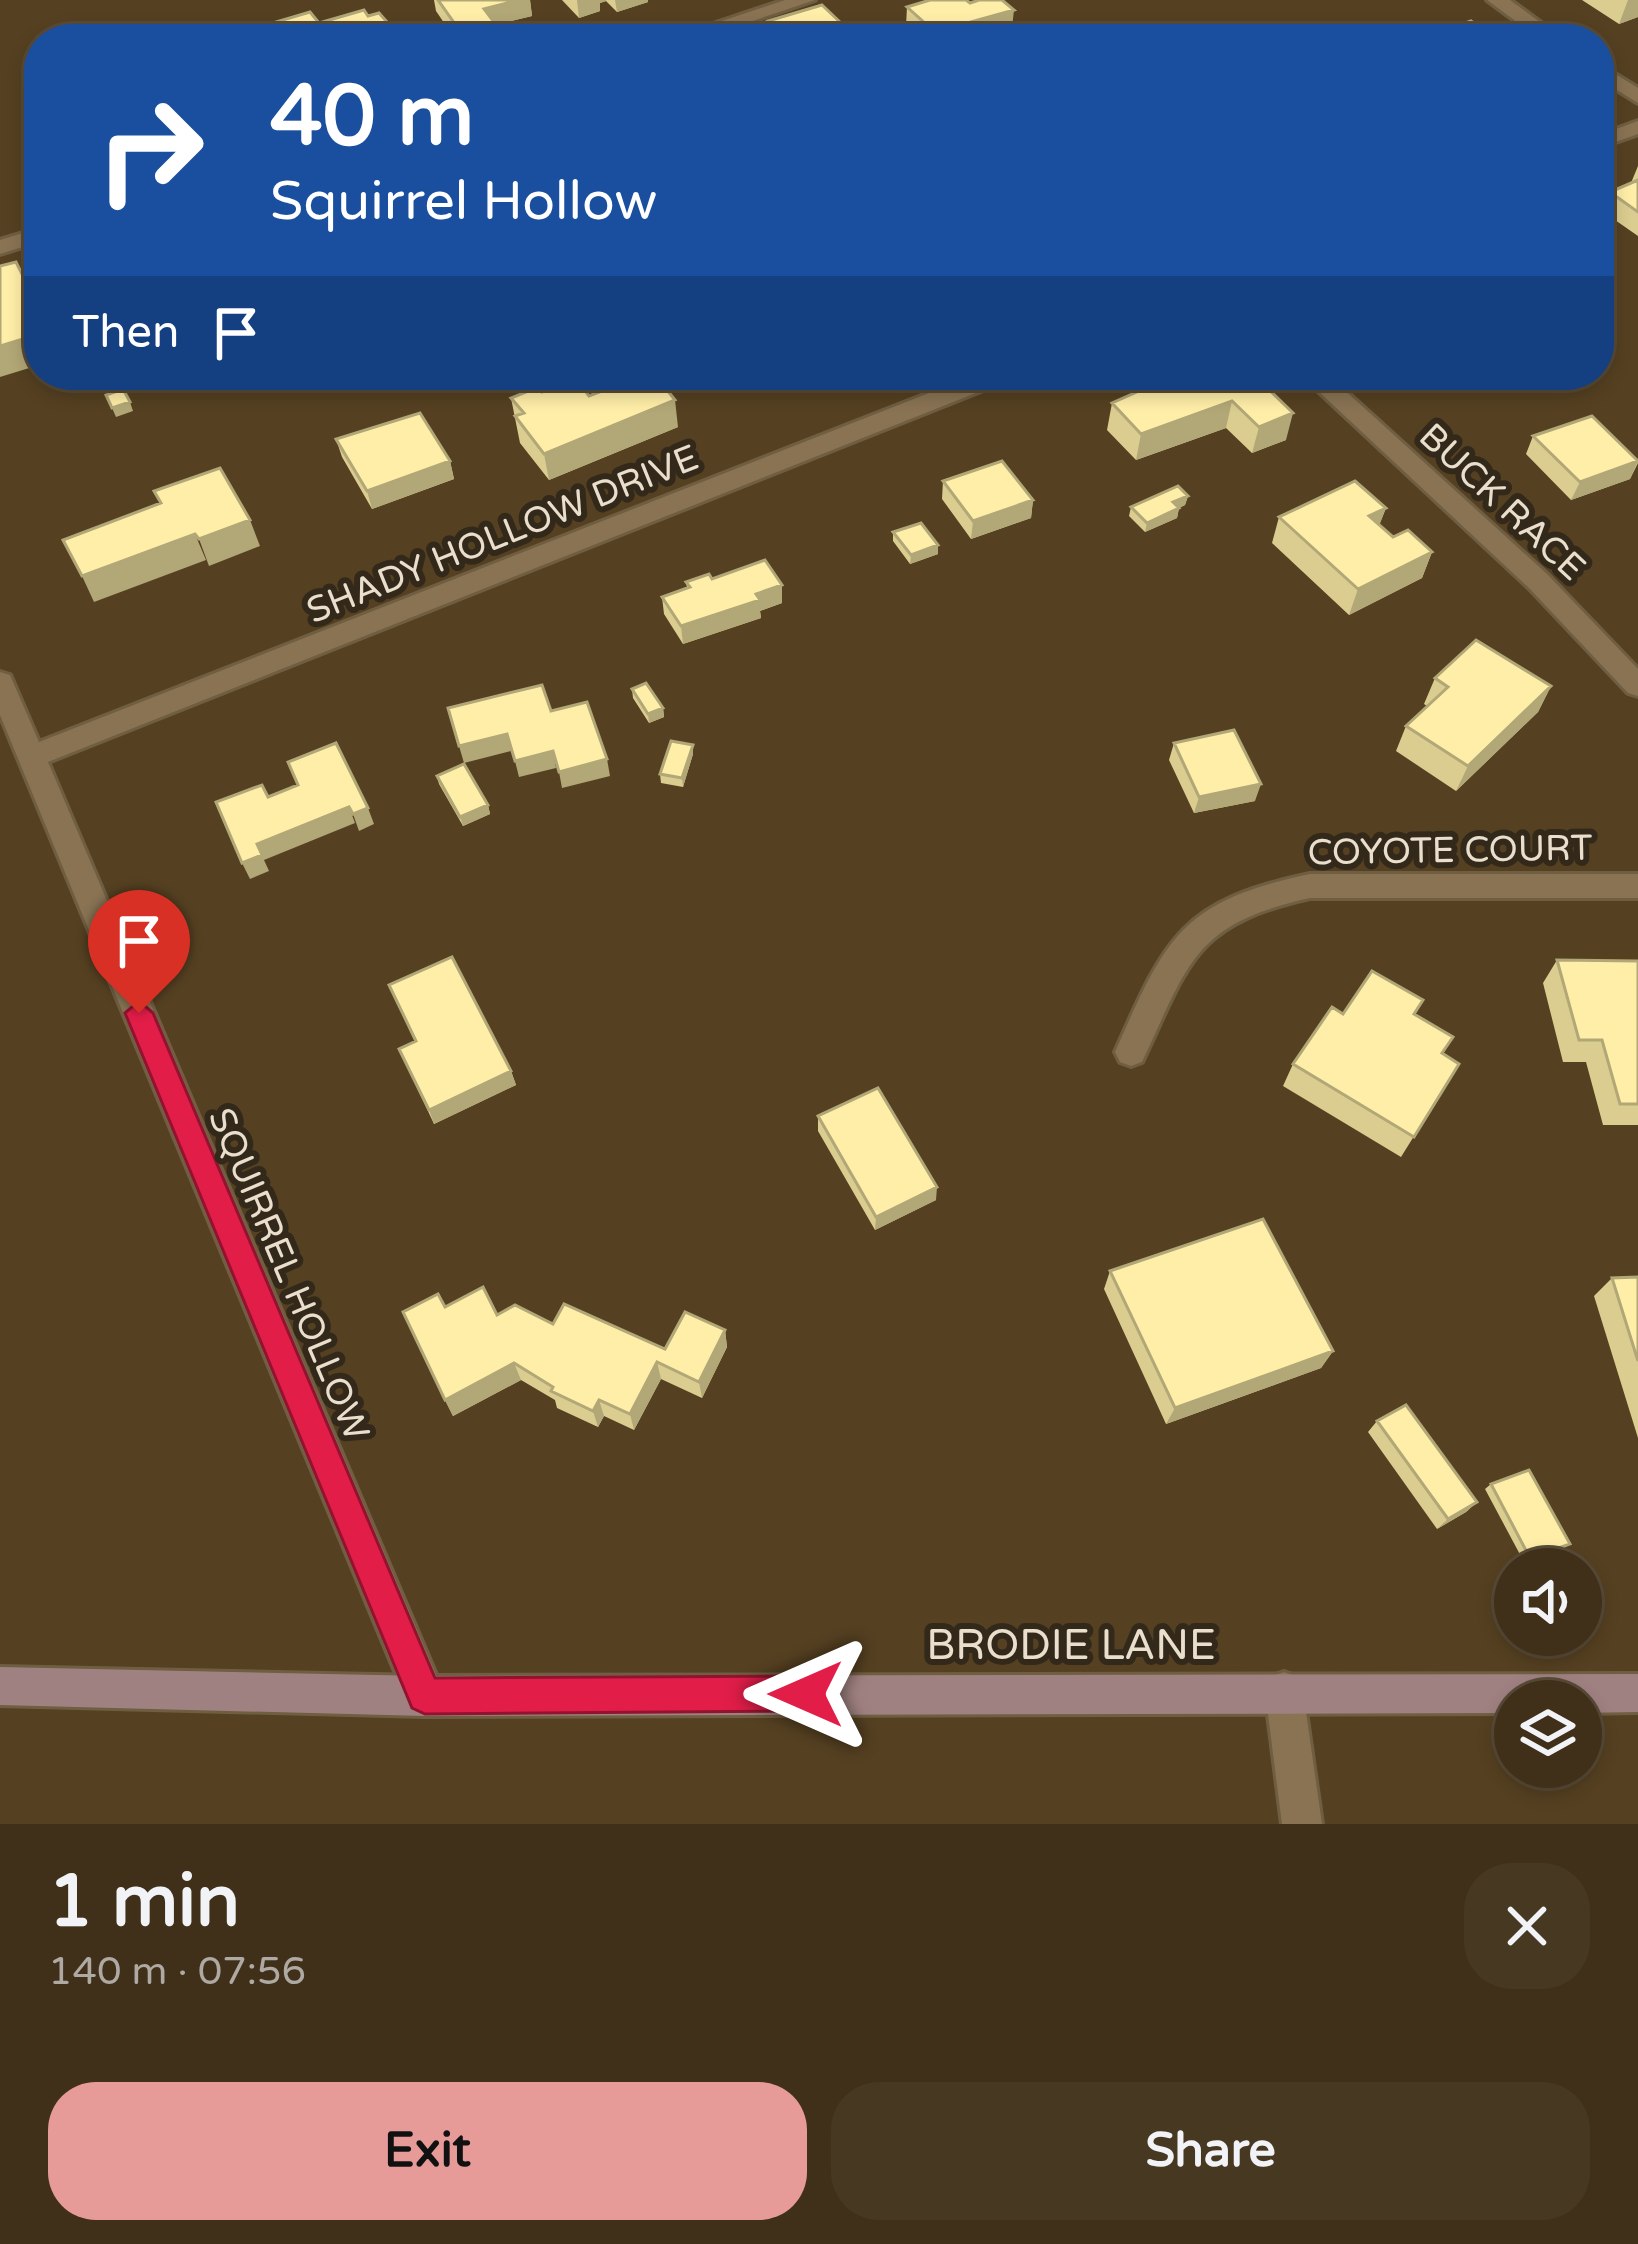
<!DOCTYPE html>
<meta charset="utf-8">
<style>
body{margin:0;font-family:"Varela Round",sans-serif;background:#473822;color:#f1f3f6;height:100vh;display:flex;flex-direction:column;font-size:45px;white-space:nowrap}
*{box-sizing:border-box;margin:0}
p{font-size:39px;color:#aea9a2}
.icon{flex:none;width:66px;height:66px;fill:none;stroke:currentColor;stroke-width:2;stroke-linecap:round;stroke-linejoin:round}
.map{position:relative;height:1824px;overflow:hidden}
.panel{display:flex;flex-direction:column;background:#403019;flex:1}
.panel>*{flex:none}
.hud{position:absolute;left:24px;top:24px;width:1590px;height:366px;border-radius:48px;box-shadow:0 6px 18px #0003,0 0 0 3px #594b38;background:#1a4fa0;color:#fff;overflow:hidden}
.fabs{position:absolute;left:1494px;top:1548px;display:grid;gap:24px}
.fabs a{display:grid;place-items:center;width:108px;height:108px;border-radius:50%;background:#403019;box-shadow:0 6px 18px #0003,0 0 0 3px #594b38;font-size:60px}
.pin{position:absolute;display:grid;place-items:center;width:102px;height:102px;color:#fff;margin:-123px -51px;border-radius:50% 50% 50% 0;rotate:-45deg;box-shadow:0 0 12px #0007}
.pin .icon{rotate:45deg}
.me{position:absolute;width:132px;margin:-66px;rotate:270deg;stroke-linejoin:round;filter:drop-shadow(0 0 9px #0008)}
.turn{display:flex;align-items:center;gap:42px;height:252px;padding:0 48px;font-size:54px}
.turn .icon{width:156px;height:156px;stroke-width:2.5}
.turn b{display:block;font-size:84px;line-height:102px}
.then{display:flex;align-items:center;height:114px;padding:0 48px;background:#0003;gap:24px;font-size:45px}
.round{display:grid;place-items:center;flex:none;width:126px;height:126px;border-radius:48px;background:#473822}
.head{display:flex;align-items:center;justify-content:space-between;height:204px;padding:0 48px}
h1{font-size:72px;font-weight:700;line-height:90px}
.cta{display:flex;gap:24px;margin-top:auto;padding:24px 48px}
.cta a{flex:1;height:138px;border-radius:48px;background:#e69b98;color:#111;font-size:48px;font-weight:700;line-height:138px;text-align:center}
.cta a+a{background:#473822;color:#f1f3f6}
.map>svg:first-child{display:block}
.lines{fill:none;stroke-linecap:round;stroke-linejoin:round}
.street-casing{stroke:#6f5e41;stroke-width:6}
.secondary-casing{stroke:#6f5e41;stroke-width:6}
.street{fill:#897353;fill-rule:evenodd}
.secondary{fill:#a08181;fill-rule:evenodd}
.wall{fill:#dbcd90}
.shaded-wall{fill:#b2a776}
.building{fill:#ffeea8;stroke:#b2a776;stroke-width:3}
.route{fill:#e11d48;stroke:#92132f;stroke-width:3}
.labels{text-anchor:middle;stroke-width:12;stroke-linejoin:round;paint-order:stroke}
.street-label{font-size:36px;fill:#eadecc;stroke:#33291b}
.near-street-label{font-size:42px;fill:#eadecc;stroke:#33291b}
</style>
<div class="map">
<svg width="1638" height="1824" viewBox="0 0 1638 1824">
<rect width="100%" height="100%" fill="#554021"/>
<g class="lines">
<g class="street-casing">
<path id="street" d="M 785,0 L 815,0 L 699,39 L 668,39 Z
M 1487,0 L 1510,0 L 1563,39 L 1540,39 Z
M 1599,64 L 1638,88 L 1638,103 L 1599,79 Z
M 1638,121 L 1638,134 L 1599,148 L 1599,135 Z
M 39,228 L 39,242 L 0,254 L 0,240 Z
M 975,375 L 1010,375 L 1006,381 L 48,762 L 445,1696 L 439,1710 L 425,1716 L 411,1710 L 0,715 L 0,672 L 10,675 L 39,742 Z
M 1301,375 L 1328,375 L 1547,574 L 1638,669 L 1638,696 L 1628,693 L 1529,588 Z
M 1310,874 L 1638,874 L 1638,898 L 1310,898 C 1193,924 1189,963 1142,1062 L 1131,1066 L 1120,1062 L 1115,1052 C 1166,937 1181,901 1310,874 Z
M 1284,1672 L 1298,1677 L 1303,1691 L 1322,1824 L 1282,1824 L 1265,1691 L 1270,1677 Z"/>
</g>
<g class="secondary-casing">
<path id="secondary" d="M 0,1667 L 425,1676 L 1638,1674 L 1638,1712 L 1581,1713 L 1581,1701 L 1515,1701 L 1515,1713 L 425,1716 L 0,1705 Z"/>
</g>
<use href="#street" class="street"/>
<use href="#secondary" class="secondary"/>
</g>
<path class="wall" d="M 434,0 L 530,0 L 532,16 L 494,25 L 496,39 L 455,39 L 436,11 Z
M 562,0 L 648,0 L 648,2 L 617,12 L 606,1 L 600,3 L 600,11 L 579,18 Z
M 1582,0 L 1638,0 L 1638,17 L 1619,24 Z
M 907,7 L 1012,28 L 975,39 L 921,39 L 906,26 Z
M 1638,166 L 1638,236 L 1602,211 L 1610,192 L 1631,183 Z
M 1254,375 L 1286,440 L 1252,453 L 1226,428 L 1136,460 L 1107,430 L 1112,403 L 1148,387 L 1150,376 Z
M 542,392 L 589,396 L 678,427 L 549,480 L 520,443 L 511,398 Z
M 1533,436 L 1638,460 L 1638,463 L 1630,479 L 1571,500 L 1526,454 Z
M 336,439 L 450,461 L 454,479 L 372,509 L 342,457 Z
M 943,481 L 1033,500 L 1031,518 L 971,539 L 942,499 Z
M 1188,496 L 1185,505 L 1179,508 L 1177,518 L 1145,532 L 1129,516 L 1131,507 Z
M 1386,508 L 1379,525 L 1393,537 L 1432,552 L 1422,578 L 1349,615 L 1272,543 L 1279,517 Z
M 893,532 L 938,545 L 938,554 L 910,564 L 893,541 Z
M 712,579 L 782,585 L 782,603 L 760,611 L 761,618 L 683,644 L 664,614 L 662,597 L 687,588 L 686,582 Z
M 1435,678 L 1551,686 L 1538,712 L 1456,791 L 1396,751 L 1406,726 L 1427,706 L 1424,704 Z
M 632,689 L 663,708 L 664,717 L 649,723 L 633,698 Z
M 1174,743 L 1255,801 L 1194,813 L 1169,760 Z
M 693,745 L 693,754 L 683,787 L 661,783 L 660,774 Z
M 437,776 L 488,805 L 490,814 L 463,826 L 439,784 Z
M 1557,960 L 1638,961 L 1638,1125 L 1603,1125 L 1586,1062 L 1563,1062 L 1543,983 Z
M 389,985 L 511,1071 L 516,1085 L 434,1124 L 399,1049 L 415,1042 Z
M 1423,1000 L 1415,1015 L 1453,1037 L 1443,1054 L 1459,1064 L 1401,1157 L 1283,1086 L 1293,1064 L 1343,1014 Z
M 818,1116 L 936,1200 L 875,1230 L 818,1131 Z
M 1110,1271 L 1333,1351 L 1321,1368 L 1166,1424 L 1104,1289 Z
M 1638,1277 L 1638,1438 L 1594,1296 L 1612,1278 Z
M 445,1307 L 553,1324 L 665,1349 L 725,1330 L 727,1347 L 702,1398 L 661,1379 L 634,1430 L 604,1416 L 598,1427 L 557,1408 L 555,1400 L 521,1380 L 453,1416 L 445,1400 Z
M 1377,1421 L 1477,1502 L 1466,1512 L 1437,1529 L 1368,1432 Z
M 1491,1484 L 1563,1549 L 1524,1562 L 1485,1489 Z"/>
<path class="shaded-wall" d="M 519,0 L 530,0 L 532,16 L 494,25 L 496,39 L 461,39 L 460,31 L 484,9 Z
M 577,0 L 606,0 L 606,1 L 600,3 L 600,11 L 579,18 Z
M 615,0 L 648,0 L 648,2 L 617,12 Z
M 1628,0 L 1638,0 L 1638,17 L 1619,24 Z
M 1014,10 L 1012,28 L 975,39 L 935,39 L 935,32 Z
M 841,23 L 841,39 L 815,39 L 815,31 Z
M 395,31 L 396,39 L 372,39 Z
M 39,334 L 39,365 L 0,377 L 0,346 Z
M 675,400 L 678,427 L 549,480 L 544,454 Z
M 1232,401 L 1226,428 L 1136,460 L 1141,434 Z
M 130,402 L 133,411 L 116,417 L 112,408 Z
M 1293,413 L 1286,440 L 1252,453 L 1259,427 Z
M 450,461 L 454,479 L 372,509 L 367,491 Z
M 1638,461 L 1630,479 L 1571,500 L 1580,482 Z
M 1188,496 L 1185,505 L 1171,512 L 1173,502 Z
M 1033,500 L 1031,518 L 971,539 L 973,521 Z
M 1179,508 L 1177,518 L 1145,532 L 1147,523 Z
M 1386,508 L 1376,534 L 1369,516 Z
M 250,520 L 260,546 L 209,566 L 199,539 Z
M 195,534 L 206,560 L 94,602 L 82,576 Z
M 938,545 L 938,554 L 910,564 L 911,555 Z
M 1432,552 L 1422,578 L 1349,615 L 1358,589 Z
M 782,585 L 782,603 L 760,611 L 761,618 L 683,644 L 681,626 Z
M 1551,686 L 1538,712 L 1456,791 L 1468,766 Z
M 663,708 L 664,717 L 649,723 L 648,714 Z
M 507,734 L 511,751 L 464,763 L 459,746 Z
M 693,745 L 693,754 L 683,787 L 682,778 Z
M 553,751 L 556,768 L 519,777 L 515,761 Z
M 607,759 L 610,776 L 562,788 L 559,772 Z
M 1261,784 L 1255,801 L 1194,813 L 1199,797 Z
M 488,805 L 490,814 L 463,826 L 460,817 Z
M 349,807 L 355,823 L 264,860 L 269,871 L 250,879 L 242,863 L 257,844 Z
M 368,808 L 374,824 L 359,831 L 353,814 Z
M 511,1071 L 516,1085 L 434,1124 L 429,1110 Z
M 937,1187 L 936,1200 L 875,1230 L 876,1217 Z
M 725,1330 L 727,1347 L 702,1398 L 699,1382 Z
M 1333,1351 L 1321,1368 L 1166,1424 L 1175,1408 Z
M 657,1362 L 661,1379 L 634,1430 L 630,1414 Z
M 514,1363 L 521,1380 L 453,1416 L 445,1400 Z
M 599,1400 L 604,1416 L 598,1427 L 593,1411 Z
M 1477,1502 L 1466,1512 L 1437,1529 L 1448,1519 Z
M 1570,1544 L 1563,1549 L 1524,1562 L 1530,1558 Z"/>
<path class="building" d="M 438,0 L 519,0 L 484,9 L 494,22 L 460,31 Z
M 930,0 L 966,0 L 970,3 L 979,0 L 1002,0 L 1014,10 L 935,32 L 907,7 Z
M 822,5 L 841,23 L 815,31 L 823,39 L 727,39 L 730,35 L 775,28 L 768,21 Z
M 364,10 L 368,16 L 379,13 L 395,31 L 372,39 L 280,39 L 269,24 L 310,12 L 319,23 Z
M 1471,21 L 1497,39 L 1449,39 L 1439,32 Z
M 1638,180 L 1638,212 L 1610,192 Z
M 16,262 L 39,308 L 39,334 L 0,346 L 0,266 Z
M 644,375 L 655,375 L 675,400 L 544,454 L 515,416 L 524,413 L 511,398 L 538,387 L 542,392 L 576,379 L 589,396 Z
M 1154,375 L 1254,375 L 1293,413 L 1259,427 L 1232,401 L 1141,434 L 1112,403 L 1157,383 L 1150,376 Z
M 123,389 L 130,402 L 112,408 L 106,395 Z
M 420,413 L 450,461 L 367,491 L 336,439 Z
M 1592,416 L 1638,461 L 1580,482 L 1533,436 Z
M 1002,461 L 1033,500 L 973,521 L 943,481 Z
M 220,468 L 250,520 L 199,539 L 195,534 L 82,576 L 63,540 L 161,503 L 154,491 Z
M 1355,481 L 1386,508 L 1369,516 L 1393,537 L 1408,530 L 1432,552 L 1358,589 L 1279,517 Z
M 1178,486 L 1188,496 L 1173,502 L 1179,508 L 1147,523 L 1131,507 Z
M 921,523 L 938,545 L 911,555 L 893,532 Z
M 765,560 L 782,585 L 756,594 L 760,600 L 681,626 L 662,597 L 690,587 L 686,582 L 709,574 L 712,579 Z
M 1476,640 L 1551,686 L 1468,766 L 1406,726 L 1448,687 L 1435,678 Z
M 646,683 L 663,708 L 648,714 L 632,689 Z
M 542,685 L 551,711 L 587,702 L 607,759 L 559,772 L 553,751 L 515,761 L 507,734 L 459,746 L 448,708 Z
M 1234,730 L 1261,784 L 1199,797 L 1174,743 Z
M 671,741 L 693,745 L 682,778 L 660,774 Z
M 336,743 L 368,808 L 353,814 L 349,807 L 257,844 L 262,855 L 242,863 L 216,802 L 262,785 L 268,797 L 298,785 L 288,762 Z
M 464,764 L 488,805 L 460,817 L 437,776 Z
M 452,957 L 511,1071 L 429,1110 L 399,1049 L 416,1041 L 389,985 Z
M 1557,960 L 1638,961 L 1638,1104 L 1620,1104 L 1602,1040 L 1579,1040 Z
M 1372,971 L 1423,1000 L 1414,1014 L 1453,1037 L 1442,1053 L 1459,1064 L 1414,1137 L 1293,1064 L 1332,1007 L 1343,1014 Z
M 878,1088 L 937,1187 L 876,1217 L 818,1116 Z
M 1263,1219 L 1333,1351 L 1175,1408 L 1110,1271 Z
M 1638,1277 L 1638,1361 L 1612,1278 Z
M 483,1287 L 497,1315 L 515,1305 L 553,1324 L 564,1304 L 665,1349 L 685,1312 L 725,1330 L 699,1382 L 657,1362 L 630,1414 L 599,1400 L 593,1411 L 551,1391 L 553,1387 L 514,1363 L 445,1400 L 403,1312 L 438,1294 L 445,1307 Z
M 1406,1405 L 1477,1502 L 1448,1519 L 1377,1421 Z
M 1529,1470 L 1570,1544 L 1530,1558 L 1491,1484 Z"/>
<path class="route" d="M 139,1001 L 153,1013 L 435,1678 L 806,1676 L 819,1681 L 824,1694 L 819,1706 L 806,1711 L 425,1714 L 412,1708 L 125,1013 Z"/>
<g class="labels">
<g class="street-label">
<text transform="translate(1503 501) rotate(43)" y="13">BUCK RACE</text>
<text transform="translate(502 533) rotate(-22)" y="13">SHADY HOLLOW DRIVE</text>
<text transform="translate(1450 849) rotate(-1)" y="13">COYOTE COURT</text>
<text transform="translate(290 1274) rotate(67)" y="13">SQUIRREL HOLLOW</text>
</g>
<g class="near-street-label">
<text x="1071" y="1659">BRODIE LANE</text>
</g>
</g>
</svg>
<div class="fabs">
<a><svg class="icon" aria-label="sound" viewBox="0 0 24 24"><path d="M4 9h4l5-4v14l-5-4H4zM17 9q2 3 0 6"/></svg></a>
<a><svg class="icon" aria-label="layers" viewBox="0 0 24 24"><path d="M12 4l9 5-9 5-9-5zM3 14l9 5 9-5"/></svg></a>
</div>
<div class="pin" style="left:139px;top:1013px;background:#d93025"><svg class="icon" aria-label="arrive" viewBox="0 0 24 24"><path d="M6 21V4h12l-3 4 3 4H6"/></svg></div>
<svg class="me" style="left:806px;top:1694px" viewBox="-20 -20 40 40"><path d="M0-17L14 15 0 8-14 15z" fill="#e11d48" stroke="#fff" stroke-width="4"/></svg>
<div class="hud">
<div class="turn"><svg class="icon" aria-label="right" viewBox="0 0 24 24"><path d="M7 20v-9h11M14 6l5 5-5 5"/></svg><div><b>40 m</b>Squirrel Hollow</div></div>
<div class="then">Then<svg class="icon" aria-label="arrive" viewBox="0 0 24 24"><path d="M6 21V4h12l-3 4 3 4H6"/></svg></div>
</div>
</div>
<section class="panel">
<div class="head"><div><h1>1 min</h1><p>140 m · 07:56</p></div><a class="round"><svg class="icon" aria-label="close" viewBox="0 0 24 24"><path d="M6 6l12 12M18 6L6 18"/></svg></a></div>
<div class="cta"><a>Exit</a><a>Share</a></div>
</section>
